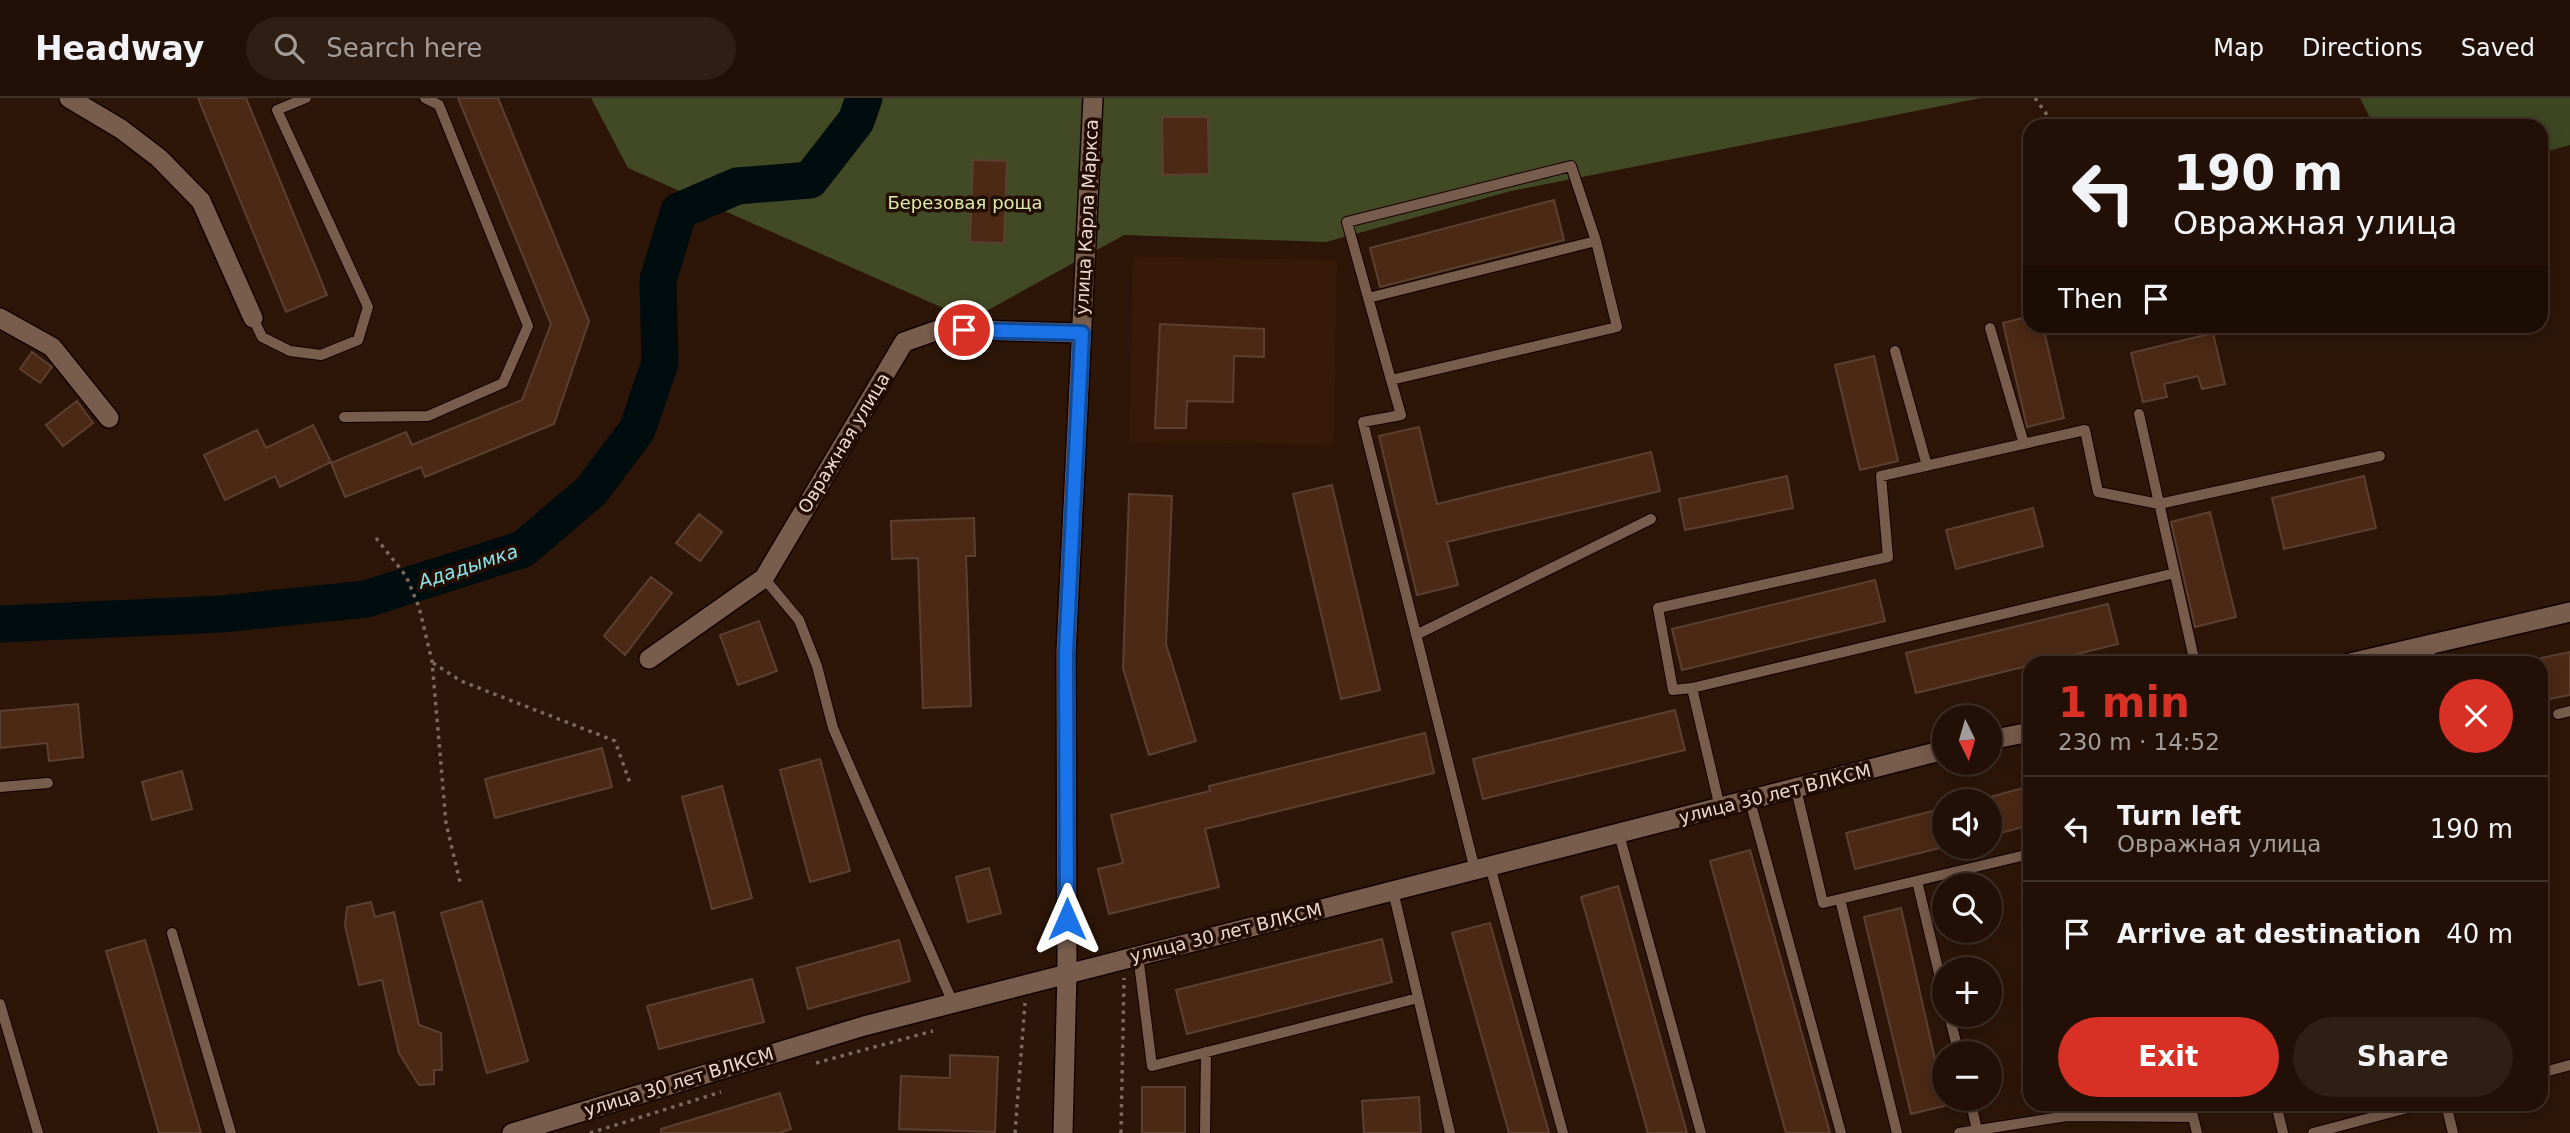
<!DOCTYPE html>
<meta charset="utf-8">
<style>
body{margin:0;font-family:"DejaVu Sans",sans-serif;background:#2e1e14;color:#f1f3f6;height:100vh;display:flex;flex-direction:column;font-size:26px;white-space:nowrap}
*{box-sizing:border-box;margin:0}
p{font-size:23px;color:#a29d9b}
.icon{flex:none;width:38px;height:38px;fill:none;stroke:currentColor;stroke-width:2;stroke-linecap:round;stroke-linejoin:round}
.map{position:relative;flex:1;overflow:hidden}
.panel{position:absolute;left:2023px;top:558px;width:525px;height:455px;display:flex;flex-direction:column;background:#221006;border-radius:21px;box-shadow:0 4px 18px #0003,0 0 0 2px #3f3028}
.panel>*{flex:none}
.banner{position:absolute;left:2023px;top:21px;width:525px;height:214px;border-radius:21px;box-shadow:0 4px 18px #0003,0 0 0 2px #3f3028;background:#221006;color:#f1f3f6;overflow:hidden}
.needle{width:46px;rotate:175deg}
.tools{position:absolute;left:1932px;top:607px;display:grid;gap:14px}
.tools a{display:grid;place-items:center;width:70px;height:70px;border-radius:50%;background:#221006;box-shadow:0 4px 18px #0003,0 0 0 2px #3f3028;font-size:35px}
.pin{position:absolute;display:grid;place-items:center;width:60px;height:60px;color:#fff;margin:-30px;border:4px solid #fff;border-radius:50%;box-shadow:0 2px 7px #0007}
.me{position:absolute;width:77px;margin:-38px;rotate:0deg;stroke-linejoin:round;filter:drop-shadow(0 0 5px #0008)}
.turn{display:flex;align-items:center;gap:24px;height:147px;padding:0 35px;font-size:32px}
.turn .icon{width:91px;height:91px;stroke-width:2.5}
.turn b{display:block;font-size:49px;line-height:60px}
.then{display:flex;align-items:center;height:66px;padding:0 35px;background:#0003;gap:14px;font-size:26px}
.round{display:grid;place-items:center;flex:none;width:74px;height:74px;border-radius:37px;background:#2e1e14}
.overview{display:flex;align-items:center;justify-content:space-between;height:119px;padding:0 35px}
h1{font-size:42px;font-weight:800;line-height:52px;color:#d93025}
.action{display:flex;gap:14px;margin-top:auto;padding:14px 35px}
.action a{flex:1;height:80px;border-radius:42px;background:#d93025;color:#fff;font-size:28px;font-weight:800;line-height:80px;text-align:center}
.action a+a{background:#2e1e14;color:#f1f3f6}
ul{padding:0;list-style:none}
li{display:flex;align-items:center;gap:21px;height:105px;padding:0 35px;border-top:2px solid #3f3028}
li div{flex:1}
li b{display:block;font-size:26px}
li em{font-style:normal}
header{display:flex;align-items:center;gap:42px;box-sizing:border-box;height:98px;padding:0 35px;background:#221006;border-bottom:2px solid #3f3028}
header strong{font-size:33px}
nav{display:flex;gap:38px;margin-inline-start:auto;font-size:24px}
.search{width:490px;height:63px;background:#2e1e14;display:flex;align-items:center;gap:18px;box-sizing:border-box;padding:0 24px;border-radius:38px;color:#a29d9b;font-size:26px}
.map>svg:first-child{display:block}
.built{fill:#361906}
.green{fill:#3d4722}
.forest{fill:#414a24}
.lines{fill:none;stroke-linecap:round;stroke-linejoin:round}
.river{stroke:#000c0e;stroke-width:37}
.building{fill:#4b2914;stroke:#5b4031;stroke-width:2}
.service-casing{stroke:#140200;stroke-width:12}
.minor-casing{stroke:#140200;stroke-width:22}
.path{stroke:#7d685d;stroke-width:3.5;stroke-dasharray:3.5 5;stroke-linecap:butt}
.service{stroke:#785c4c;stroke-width:10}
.minor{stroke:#785c4c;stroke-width:19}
.route-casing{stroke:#114b97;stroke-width:18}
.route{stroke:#1a73e8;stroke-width:12}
.labels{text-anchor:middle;stroke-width:7;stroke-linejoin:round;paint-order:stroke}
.park-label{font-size:18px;fill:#d9eca7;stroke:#230d02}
.street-label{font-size:18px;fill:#ebdad1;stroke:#230d02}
.water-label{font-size:19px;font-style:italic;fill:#87e6ed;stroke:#230d02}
</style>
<header>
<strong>Headway</strong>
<div class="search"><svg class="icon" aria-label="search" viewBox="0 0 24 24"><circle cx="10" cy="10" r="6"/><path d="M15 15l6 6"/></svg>Search here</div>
<nav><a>Map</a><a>Directions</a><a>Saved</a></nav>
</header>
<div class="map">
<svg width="2570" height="1035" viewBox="0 0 2570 1035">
<rect width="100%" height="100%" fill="#2d1608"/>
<path class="built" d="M 1133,158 L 1337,162 L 1334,347 L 1129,344 Z"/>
<path class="green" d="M 2360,0 L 2570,0 L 2570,47 L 2541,55 L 2541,28 L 2374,28 Z"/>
<path class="forest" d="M 591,0 L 1981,0 L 1511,93 L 1326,144 L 1124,137 L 970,222 L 628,70 Z"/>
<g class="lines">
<path class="river" d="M 0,526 L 222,516 L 366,501 L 523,451 L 591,393 L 637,332 L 660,265 L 658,182 L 679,113 L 737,88 L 810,82 L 856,23 L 864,0"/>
</g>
<path class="building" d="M 198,0 L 246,0 L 327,197 L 286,214 Z
M 458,0 L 498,0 L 589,223 L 554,326 L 425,379 L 421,369 L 345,399 L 331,365 L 406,334 L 412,347 L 522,302 L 551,226 Z
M 1162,19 L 1208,19 L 1209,76 L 1163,77 Z
M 973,62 L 1007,63 L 1004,145 L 970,144 Z
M 1554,102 L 1564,142 L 1380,189 L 1370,150 Z
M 2030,218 L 2030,228 L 2043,228 L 2064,320 L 2027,329 L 2003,225 Z
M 1160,226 L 1264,231 L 1264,259 L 1234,258 L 1233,304 L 1187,303 L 1186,330 L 1155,330 Z
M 2213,235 L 2225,286 L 2202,291 L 2198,278 L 2164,286 L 2167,299 L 2143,304 L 2131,255 Z
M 32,254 L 52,269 L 40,285 L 20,271 Z
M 1874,258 L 1898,363 L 1860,372 L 1835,267 Z
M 77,303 L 93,325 L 63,348 L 46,327 Z
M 313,327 L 331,364 L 280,389 L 275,378 L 225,402 L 204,357 L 257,332 L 266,350 Z
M 1419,329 L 1437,406 L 1651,354 L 1660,393 L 1447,444 L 1458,487 L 1417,497 L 1379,338 Z
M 1787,378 L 1793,410 L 1685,432 L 1679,401 Z
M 2364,378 L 2376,430 L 2284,451 L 2272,400 Z
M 1332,387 L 1380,592 L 1341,601 L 1293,396 Z
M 1129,396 L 1172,398 L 1166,546 L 1196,643 L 1149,657 L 1123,570 Z
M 2033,410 L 2043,448 L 1956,471 L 1946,432 Z
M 2210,414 L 2236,519 L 2195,529 L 2171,424 Z
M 699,416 L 722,434 L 700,463 L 676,445 Z
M 974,420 L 975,458 L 966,458 L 971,608 L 923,610 L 918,460 L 892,461 L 891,423 Z
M 651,479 L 672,495 L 625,557 L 604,538 Z
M 1875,482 L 1885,523 L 1682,572 L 1672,531 Z
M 2108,506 L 2118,546 L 1916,595 L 1906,555 Z
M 759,523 L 777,573 L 738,587 L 720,537 Z
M 2570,554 L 2570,597 L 2544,602 L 2541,560 Z
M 78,606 L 83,659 L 49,663 L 47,645 L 0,650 L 0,613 Z
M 1675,612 L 1685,652 L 1483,701 L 1473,661 Z
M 1425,635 L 1434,675 L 1205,731 L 1219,789 L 1109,816 L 1098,771 L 1123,765 L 1111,717 L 1210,693 L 1209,688 Z
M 602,650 L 612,689 L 495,720 L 485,681 Z
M 820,661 L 850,773 L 810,784 L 780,672 Z
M 182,673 L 192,711 L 152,722 L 142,684 Z
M 722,688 L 752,800 L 712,811 L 682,699 Z
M 2030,688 L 2030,727 L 1990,738 L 1990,699 Z
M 1944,710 L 1944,749 L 1855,771 L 1846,735 Z
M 1750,752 L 1830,1035 L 1786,1035 L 1710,763 Z
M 989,770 L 1001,815 L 968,824 L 956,779 Z
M 1618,788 L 1687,1035 L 1648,1035 L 1581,799 Z
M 482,803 L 528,963 L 487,975 L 441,815 Z
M 371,804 L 375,819 L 394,814 L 419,927 L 441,935 L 442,972 L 434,972 L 434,986 L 419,987 L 399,955 L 382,882 L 359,887 L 345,828 L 347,809 Z
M 1901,810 L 1944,1001 L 1948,1007 L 1911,1016 L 1864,819 Z
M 1490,825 L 1549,1035 L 1509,1035 L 1452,835 Z
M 1382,841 L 1392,884 L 1187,936 L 1176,892 Z
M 145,842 L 201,1035 L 159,1035 L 106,853 Z
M 899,842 L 910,883 L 808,911 L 797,870 Z
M 752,881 L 764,924 L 659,951 L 647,908 Z
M 950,957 L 998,959 L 995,1034 L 899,1031 L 901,978 L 950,980 Z
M 1142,989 L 1185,989 L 1185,1035 L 1142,1035 Z
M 780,995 L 791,1031 L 779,1035 L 661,1035 L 661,1031 Z
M 1419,999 L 1421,1035 L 1364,1035 L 1362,1003 Z"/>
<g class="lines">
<g class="service-casing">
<path id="service" d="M 1368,200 L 1596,143 L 1617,229 L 1391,282 L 1347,124 L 1571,68 L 1596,143
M 253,220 L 262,239 L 290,253 L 321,257 L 358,242 L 368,209 L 277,12 L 306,0
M 1990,230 L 2024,346
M 1895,253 L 1927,368
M 1391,282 L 1401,317 L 1363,324 L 1475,772
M 2139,316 L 2195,565
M 344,319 L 428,318 L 503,285 L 528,228 L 439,7 L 425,0
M 764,480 L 799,522 L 817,568 L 833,630 L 953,905
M 1416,537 L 1651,421
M 2428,549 L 2432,565
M 1692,590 L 2175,475
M 2558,616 L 2570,613
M 0,689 L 48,685
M 1796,691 L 1823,805 L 2030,756
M 1750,703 L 1841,1035
M 1720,710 L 1692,590 L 1673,592 L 1658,510 L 1888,459 L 1881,378 L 2085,332 L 2098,394 L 2159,406 L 2380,358
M 1619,736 L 1701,1035
M 1490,768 L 1563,1035
M 1917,783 L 1944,896
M 1393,793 L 1450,1035
M 1840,801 L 1897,1035
M 172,835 L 231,1035
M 1138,857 L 1152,968 L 1418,900
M 0,906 L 38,1035
M 1949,917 L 1959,956
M 2541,975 L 2570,967
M 1970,1001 L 1977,1032
M 2190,1006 L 2197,1035
M 2276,1006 L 2283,1035
M 2446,1006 L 2453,1035
M 1205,1035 L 1206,954
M 1959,1035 L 2067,1018 L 2193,1019
M 2313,1035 L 2423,1006"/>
</g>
<g class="minor-casing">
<path id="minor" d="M 69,0 L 121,31 L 159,60 L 201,103 L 253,220
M 0,220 L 52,249 L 109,320
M 649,561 L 764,480 L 904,244 L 941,231 L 1081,235
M 2350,565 L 2570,514
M 1990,642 L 2030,634
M 512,1035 L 864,928 L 1944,652
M 1063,1035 L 1067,875 L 1066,555 L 1093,0"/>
</g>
<path class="path" d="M 2035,0 L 2055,28
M 376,440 L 406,478 L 419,509 L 432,563 L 446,725 L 460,784
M 433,565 L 461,583 L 615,643 L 631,688
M 816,965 L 933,933
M 590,1035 L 721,994
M 1015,1035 L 1025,905
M 1121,1035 L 1124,880"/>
<use href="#service" class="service"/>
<use href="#minor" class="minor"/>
</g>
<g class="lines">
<g class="route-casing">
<path id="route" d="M 964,232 L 1082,235 L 1066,555 L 1067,821"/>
</g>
<use href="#route" class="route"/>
</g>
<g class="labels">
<g class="park-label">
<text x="965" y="111">Березовая роща</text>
</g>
<g class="street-label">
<text transform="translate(1087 119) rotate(-87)" y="6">улица Карла Маркса</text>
<text transform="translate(844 345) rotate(-59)" y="6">Овражная улица</text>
<text transform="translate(1775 696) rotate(-14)" y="6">улица 30 лет ВЛКСМ</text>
<text transform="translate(1226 835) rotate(-14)" y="6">улица 30 лет ВЛКСМ</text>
<text transform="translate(679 984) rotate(-17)" y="6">улица 30 лет ВЛКСМ</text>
</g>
<g class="water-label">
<text transform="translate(468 468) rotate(-18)" y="7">Ададымка</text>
</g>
</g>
</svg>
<div class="tools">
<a><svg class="needle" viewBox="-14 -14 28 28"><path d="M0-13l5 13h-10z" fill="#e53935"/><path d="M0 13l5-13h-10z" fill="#a29d9b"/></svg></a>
<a><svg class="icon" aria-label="sound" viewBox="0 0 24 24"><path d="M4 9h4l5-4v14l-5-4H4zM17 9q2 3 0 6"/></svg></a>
<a><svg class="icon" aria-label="search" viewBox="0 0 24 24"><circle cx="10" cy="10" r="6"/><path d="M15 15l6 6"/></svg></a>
<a>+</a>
<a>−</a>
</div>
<div class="pin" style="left:964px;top:232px;background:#d93025"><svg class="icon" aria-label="arrive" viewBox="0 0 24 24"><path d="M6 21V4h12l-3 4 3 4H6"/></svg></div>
<svg class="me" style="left:1067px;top:821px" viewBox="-20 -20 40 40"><path d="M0-17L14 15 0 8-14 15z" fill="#1a73e8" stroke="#fff" stroke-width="4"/></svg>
<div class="banner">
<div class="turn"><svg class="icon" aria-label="left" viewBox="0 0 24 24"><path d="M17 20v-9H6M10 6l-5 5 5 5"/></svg><div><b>190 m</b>Овражная улица</div></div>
<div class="then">Then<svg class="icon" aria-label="arrive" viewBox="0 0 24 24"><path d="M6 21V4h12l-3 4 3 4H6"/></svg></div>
</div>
<section class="panel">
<div class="overview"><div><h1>1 min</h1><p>230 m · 14:52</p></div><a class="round" style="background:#d93025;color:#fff"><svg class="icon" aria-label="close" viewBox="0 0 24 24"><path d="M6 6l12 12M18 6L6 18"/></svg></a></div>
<ul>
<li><svg class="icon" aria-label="left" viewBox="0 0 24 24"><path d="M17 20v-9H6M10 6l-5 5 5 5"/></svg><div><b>Turn left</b><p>Овражная улица</p></div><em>190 m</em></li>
<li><svg class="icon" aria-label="arrive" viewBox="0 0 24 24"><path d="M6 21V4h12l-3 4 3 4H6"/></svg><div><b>Arrive at destination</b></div><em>40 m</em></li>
</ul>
<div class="action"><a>Exit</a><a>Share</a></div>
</section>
</div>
